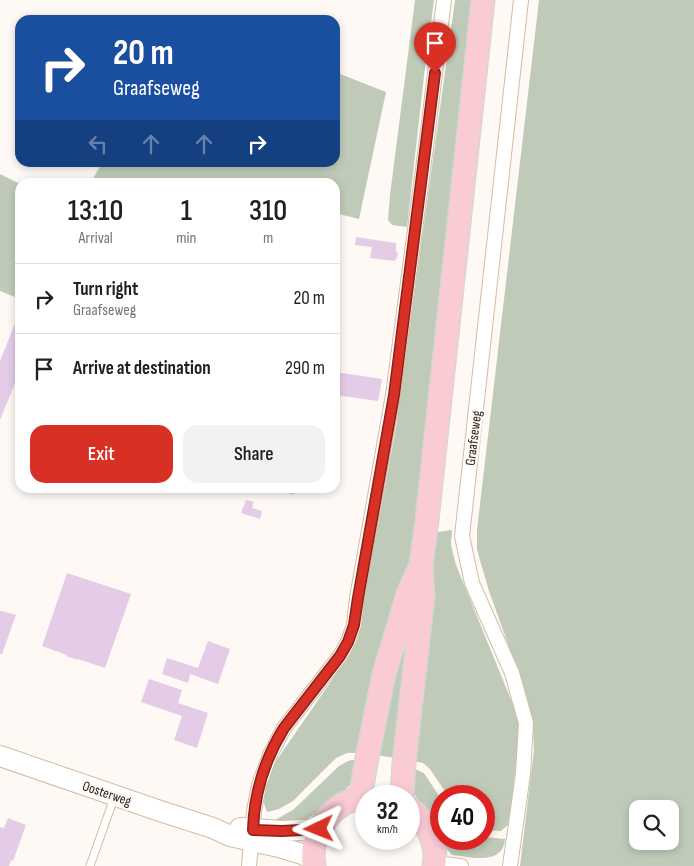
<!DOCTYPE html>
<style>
body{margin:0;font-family:"Sofia Sans Condensed",sans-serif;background:#f2f2f2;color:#202124;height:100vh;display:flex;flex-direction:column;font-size:19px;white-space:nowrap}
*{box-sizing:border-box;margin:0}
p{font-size:16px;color:#757577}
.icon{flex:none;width:28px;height:28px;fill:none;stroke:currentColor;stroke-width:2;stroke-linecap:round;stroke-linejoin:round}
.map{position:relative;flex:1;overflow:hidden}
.details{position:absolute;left:15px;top:178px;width:325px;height:315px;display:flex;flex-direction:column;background:#fff;border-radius:15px;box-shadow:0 2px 8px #0003}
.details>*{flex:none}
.top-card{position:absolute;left:15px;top:15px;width:325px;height:152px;border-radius:15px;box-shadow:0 2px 8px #0003;background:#1a4fa0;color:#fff;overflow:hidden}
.fabs{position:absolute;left:629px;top:800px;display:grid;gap:10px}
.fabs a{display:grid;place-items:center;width:50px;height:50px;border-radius:10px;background:#fff;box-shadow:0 2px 8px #0003;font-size:25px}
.speed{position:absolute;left:355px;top:785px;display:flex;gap:10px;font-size:25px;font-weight:700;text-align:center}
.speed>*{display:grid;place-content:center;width:65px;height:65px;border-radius:50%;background:#fff;box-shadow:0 2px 8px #0003;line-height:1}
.speed small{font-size:12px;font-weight:400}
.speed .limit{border:8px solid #d22;background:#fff;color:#111}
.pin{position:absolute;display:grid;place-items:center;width:42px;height:42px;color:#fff;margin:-51px -21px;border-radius:50% 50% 50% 0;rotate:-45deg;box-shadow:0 0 5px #0007}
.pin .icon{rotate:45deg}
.me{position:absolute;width:55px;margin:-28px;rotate:268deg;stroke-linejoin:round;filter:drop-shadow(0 0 4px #0008)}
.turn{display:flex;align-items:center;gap:18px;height:105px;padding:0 15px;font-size:22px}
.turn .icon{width:65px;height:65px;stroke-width:2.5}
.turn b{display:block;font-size:35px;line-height:42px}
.lanes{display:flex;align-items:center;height:48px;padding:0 15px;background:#0003;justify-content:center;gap:25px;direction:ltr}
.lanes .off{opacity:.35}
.eta{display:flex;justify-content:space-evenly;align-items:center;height:85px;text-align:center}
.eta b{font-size:30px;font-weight:600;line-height:35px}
.button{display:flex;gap:10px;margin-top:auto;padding:10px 15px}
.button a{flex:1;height:58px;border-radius:15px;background:#d93025;color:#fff;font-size:20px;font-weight:600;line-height:58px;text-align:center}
.button a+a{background:#f2f2f2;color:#202124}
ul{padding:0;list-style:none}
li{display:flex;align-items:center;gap:15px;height:70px;padding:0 15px;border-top:1px solid #e0e0e0}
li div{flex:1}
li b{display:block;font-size:19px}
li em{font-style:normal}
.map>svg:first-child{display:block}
.green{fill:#bfcbb8;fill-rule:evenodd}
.building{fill:#e4cce7}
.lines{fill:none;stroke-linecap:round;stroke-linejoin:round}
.lane-casing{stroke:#d3bca2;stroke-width:9}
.street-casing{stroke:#d3bca2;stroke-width:16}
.secondary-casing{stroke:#d3bca2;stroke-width:22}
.primary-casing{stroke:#d7d6d4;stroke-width:25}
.lane{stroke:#fff;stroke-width:7}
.street{stroke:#fff;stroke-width:14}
.secondary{stroke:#fff;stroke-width:20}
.primary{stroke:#fbcbd4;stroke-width:22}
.route-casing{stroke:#8d1f18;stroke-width:12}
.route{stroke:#d93025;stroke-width:9}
.labels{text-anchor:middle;stroke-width:5;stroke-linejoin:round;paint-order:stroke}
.street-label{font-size:14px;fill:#231a11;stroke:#fef9f4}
</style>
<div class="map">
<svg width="694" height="866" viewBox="0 0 694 866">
<rect width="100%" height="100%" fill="#fef9f4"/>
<path class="green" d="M 415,0 L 434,0 L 424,76 L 407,227 L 392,225 L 388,220 L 390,195 Z
M 455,0 L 472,0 L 417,519 L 408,571 L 362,753 L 347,753 L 336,758 L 293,801 L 279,809 L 268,812 L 266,810 L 264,803 L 266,784 L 276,761 L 350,654 L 358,639 L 369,573 L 396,427 Z
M 539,0 L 694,0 L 694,866 L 520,866 L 534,750 L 533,724 L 527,697 L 489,591 L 477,550 L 477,530 ZM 638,809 L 670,809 L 670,841 L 638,841 Z
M 335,72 L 386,92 L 359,219 L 335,213 L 335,182 L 91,182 L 102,163 L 335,162 Z
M 0,174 L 20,184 L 20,299 L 0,291 Z
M 452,530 L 451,545 L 456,565 L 514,707 L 519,726 L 518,745 L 509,824 L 501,831 L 484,830 L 484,796 L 448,796 L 430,769 L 423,763 L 409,760 L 437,532 Z
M 413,599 L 397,758 L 375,755 Z
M 352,760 L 360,761 C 358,768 355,776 351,783 C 345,793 320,812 309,817 C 301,821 291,822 282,821 L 280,823 L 275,820 L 293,810 L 339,766 L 348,761 Z
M 410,768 L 417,770 L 424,773 L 441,799 L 441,834 L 434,819 L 414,794 L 411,785 Z
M 484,837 L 505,839 C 503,866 470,857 452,855 L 444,846 L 442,839 L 484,839 Z"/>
<path class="building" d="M 356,237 L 396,243 L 396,251 L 398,253 L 397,258 L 394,261 L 370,258 L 372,247 L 355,245 Z
M 20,311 L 20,371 L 0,420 L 0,361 Z
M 335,319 L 340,320 L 338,337 L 335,336 Z
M 335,372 L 382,379 L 378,401 L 335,395 Z
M 272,488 L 296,488 L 294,495 Z
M 246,500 L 254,502 L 252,508 L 262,511 L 260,519 L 241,513 Z
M 67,573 L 131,594 L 105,668 L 78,659 L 78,660 L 66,656 L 67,655 L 42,646 Z
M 0,611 L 2,611 L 16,615 L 2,654 L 0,654 Z
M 208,641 L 230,649 L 218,684 L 190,674 L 188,683 L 162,674 L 167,658 L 198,668 Z
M 149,679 L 182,690 L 178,703 L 208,713 L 197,748 L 174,740 L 182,716 L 141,702 Z
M 8,818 L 26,825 L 13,861 L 11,860 L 9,866 L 0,866 L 0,827 L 4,828 Z"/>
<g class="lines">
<g class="lane-casing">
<path id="lane" d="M 90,866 L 114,798"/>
</g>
<g class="street-casing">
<path id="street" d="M 435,863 L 461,866
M 249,866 L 254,811 L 259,785 L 270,755 L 284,728 L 340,656 L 348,642 L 354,625 L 357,598 L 393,395 L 426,147 L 444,0
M 510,866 L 523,774 L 526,723 L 512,673 L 472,583 L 462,536 L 521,0"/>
</g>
<g class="secondary-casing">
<path id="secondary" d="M 0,756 L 163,812 L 213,828 L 230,836 L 279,847 L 302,854 L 313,859
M 240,828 L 282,831 L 319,829"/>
</g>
<g class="primary-casing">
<path id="primary" d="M 402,796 L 404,763 L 423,596 L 421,565 L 427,520 L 483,0
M 360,798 L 367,758 L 384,674 L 408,594 L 419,569
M 409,808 C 427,821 438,843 434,866
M 314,866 C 308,833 333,800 366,797"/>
</g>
<use href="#lane" class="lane"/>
<use href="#street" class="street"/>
<use href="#secondary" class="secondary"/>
<use href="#primary" class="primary"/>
</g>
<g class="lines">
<g class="route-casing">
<path id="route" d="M 319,829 L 282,831 L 253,830 C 254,794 265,759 284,728 L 340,656 L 348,642 L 354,625 L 358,598 L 394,395 L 435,73"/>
</g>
<use href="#route" class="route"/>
</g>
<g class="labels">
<g class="street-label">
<text transform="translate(473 438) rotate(-83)" y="5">Graafseweg</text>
<text transform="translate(107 793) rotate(19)" y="5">Oosterweg</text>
</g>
</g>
</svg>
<div class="fabs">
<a><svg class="icon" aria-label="search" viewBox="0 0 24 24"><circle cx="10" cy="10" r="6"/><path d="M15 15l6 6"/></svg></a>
</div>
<div class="speed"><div>32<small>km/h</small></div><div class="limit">40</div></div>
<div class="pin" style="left:435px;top:73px;background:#d93025"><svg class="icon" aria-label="arrive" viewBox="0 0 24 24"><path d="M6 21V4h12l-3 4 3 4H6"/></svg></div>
<svg class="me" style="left:319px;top:829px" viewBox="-20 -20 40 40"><path d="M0-17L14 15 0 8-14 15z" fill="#d93025" stroke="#fff" stroke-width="4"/></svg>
<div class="top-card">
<div class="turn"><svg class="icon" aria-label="right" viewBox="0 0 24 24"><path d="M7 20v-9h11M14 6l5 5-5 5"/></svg><div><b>20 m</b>Graafseweg</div></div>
<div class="lanes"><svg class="icon off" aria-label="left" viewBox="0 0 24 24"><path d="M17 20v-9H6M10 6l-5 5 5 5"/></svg><svg class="icon off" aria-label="ahead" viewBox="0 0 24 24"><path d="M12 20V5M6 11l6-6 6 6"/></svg><svg class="icon off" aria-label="ahead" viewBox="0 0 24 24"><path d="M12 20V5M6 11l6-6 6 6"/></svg><svg class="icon" aria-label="right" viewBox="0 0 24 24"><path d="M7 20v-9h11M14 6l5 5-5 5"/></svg></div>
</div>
<section class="details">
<div class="eta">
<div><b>13:10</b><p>Arrival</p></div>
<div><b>1</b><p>min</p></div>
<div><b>310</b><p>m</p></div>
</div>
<ul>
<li><svg class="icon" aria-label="right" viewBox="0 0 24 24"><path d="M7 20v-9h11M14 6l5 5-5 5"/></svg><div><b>Turn right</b><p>Graafseweg</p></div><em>20 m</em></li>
<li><svg class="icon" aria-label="arrive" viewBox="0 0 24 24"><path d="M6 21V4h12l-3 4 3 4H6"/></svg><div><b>Arrive at destination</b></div><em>290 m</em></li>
</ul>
<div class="button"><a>Exit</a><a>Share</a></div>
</section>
</div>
